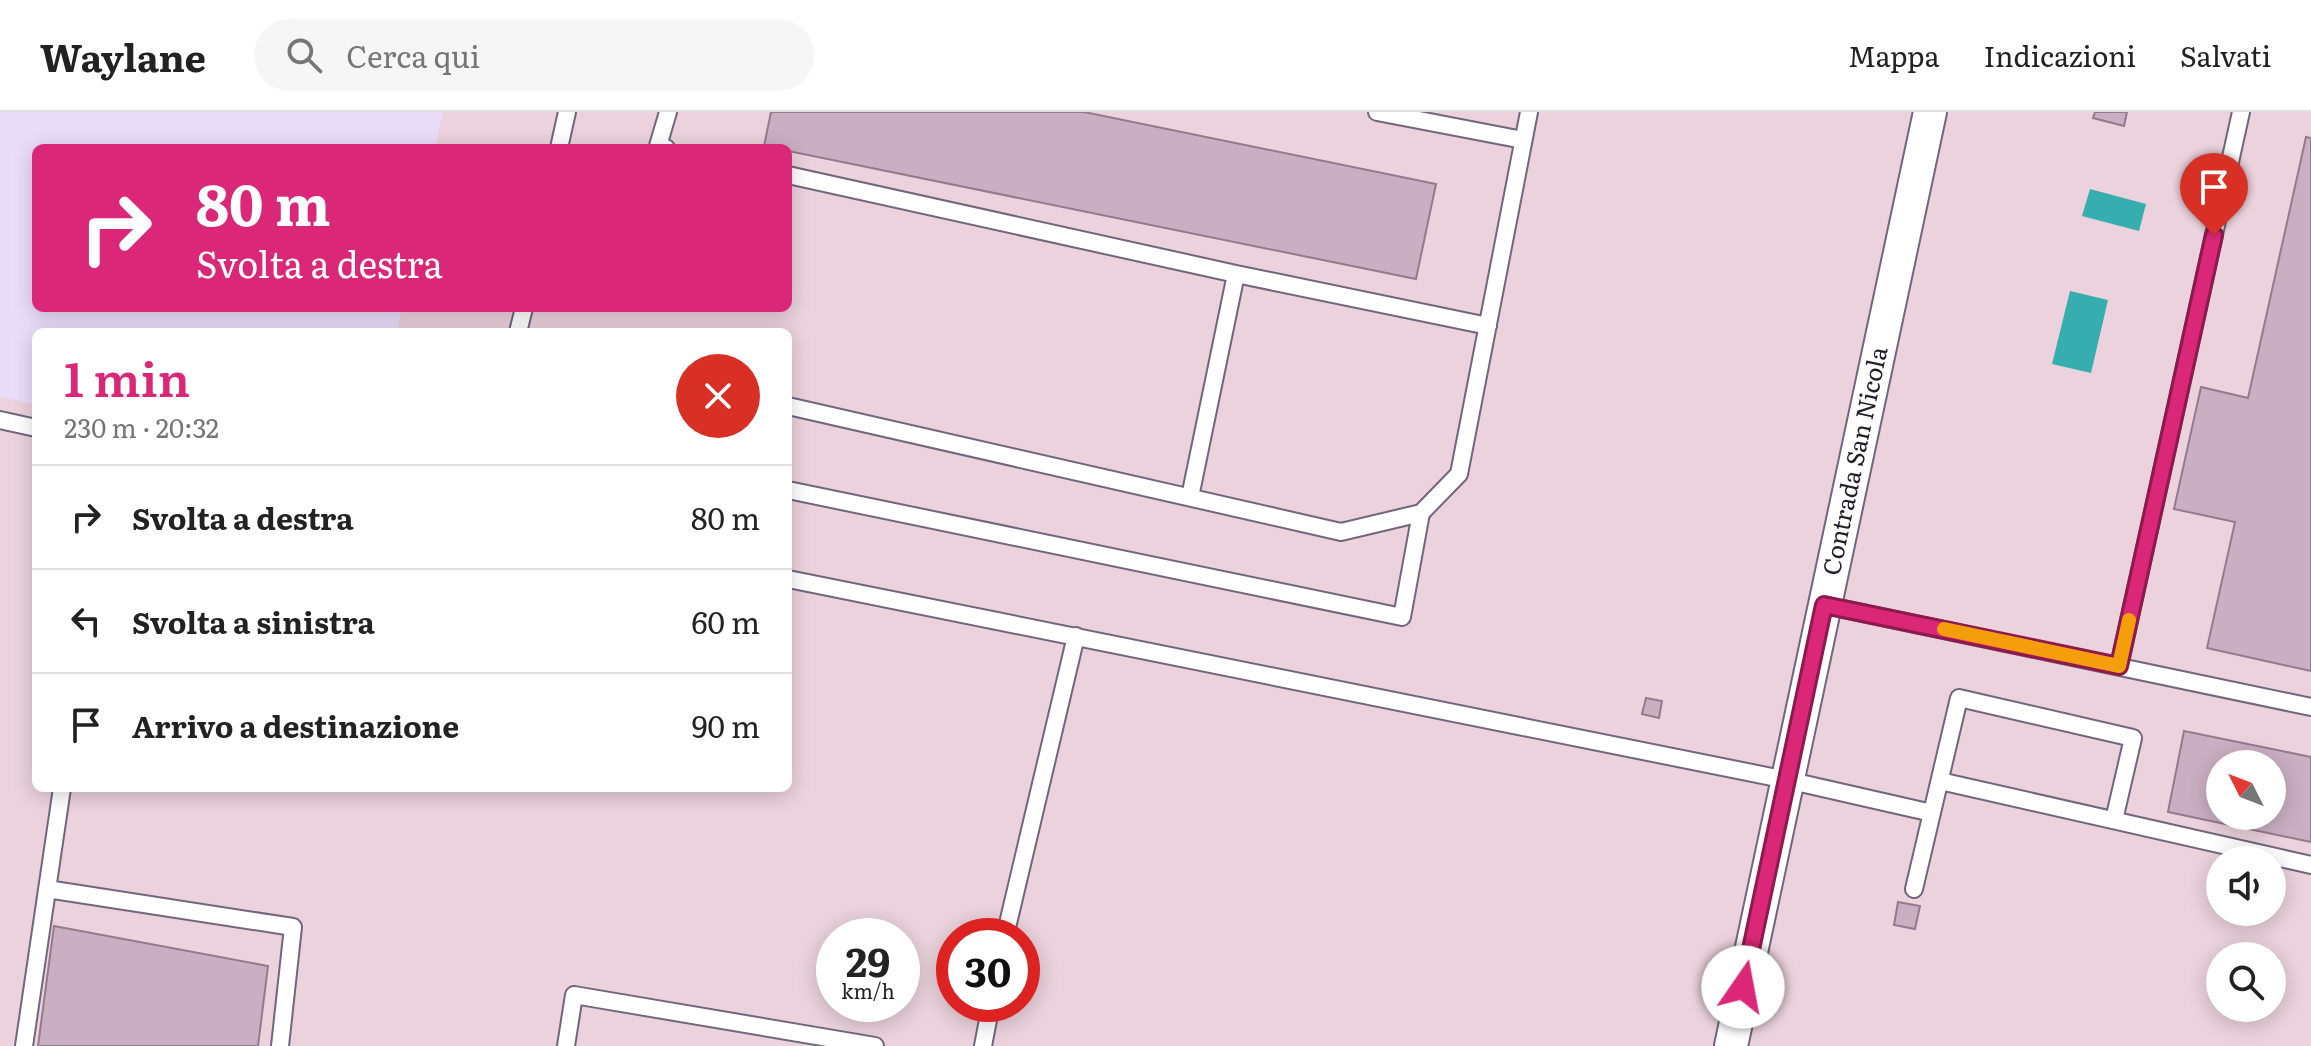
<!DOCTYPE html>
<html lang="it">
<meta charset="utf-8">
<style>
body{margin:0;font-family:Literata,serif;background:#f6f6f6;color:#222;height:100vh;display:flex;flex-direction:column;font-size:30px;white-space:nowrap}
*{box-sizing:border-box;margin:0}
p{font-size:26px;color:#767676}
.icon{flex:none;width:44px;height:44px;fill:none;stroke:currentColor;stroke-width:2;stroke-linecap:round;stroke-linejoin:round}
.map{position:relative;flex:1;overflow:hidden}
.side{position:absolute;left:32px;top:216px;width:760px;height:464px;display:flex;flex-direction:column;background:#fff;border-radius:12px;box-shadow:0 4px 20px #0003}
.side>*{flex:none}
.guide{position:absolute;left:32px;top:32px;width:760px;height:168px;border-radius:12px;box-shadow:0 4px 20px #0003;background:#db2777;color:#fff;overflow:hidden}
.needle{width:52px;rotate:312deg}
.controls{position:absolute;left:2206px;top:638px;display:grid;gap:16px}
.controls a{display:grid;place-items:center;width:80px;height:80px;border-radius:50%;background:#fff;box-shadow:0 4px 20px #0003;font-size:40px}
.speed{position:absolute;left:816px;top:806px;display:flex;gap:16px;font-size:40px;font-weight:700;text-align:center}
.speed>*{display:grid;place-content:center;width:104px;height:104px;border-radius:50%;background:#fff;box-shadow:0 4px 20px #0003;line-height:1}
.speed small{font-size:20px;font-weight:400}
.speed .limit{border:12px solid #d22;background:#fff;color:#111}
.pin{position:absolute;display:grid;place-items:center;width:68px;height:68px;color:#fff;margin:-82px -34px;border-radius:50% 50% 50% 0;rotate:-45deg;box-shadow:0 0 8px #0007}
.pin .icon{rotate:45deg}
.me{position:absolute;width:88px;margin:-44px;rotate:12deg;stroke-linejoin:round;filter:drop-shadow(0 0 6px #0008)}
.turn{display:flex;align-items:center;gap:28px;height:168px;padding:0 32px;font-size:36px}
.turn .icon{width:104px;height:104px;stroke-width:2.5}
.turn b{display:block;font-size:56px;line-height:68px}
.round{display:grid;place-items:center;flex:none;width:84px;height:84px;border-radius:42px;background:#f6f6f6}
.head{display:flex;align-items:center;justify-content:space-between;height:136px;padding:0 32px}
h1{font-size:48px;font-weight:600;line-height:60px;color:#db2777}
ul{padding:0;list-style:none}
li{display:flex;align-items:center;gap:24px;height:104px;padding:0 32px;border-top:2px solid #e0e0e0}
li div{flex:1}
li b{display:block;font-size:30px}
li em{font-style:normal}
header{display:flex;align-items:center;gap:48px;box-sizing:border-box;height:112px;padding:0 40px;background:#fff;border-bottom:2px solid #e0e0e0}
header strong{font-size:38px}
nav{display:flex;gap:44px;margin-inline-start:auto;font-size:28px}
.search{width:560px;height:72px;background:#f6f6f6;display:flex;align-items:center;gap:20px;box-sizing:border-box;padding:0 28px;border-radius:44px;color:#767676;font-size:30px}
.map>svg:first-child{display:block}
.industrial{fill:#ebd2dc;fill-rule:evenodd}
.water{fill:#36adae}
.building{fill:#caafc2;stroke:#937a8c;stroke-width:2;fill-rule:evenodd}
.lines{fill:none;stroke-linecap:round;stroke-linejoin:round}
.service-casing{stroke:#71667e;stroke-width:20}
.minor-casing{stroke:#71667e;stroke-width:36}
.service{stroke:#fff;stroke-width:16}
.minor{stroke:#fff;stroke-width:32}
.route-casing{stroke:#8e194d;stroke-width:20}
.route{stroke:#db2777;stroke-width:14}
.slow{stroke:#f59e0b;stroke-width:14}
.labels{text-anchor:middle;stroke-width:6;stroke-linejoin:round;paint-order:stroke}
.street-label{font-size:24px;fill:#221d27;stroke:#fff}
</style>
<header>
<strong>Waylane</strong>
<div class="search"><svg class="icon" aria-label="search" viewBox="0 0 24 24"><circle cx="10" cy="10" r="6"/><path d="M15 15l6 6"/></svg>Cerca qui</div>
<nav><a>Mappa</a><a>Indicazioni</a><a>Salvati</a></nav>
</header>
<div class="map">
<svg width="2311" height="934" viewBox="0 0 2311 934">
<rect width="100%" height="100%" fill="#eaddf9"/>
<path class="industrial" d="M 443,0 L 2311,0 L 2311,934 L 0,934 L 0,285 L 36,292 L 36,676 L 788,676 L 788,220 L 397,220 L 402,196 L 788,196 L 788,36 L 435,36 ZM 2220,652 L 2272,652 L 2272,704 L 2220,704 ZM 2220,748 L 2272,748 L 2272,800 L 2220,800 ZM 834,824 L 902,824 L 902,892 L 834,892 ZM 954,824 L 1022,824 L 1022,892 L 954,892 ZM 2220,844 L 2272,844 L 2272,896 L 2220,896 Z"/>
<path class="water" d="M 2090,77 L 2146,92 L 2139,119 L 2082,104 Z
M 2070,179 L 2108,188 L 2091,261 L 2052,252 Z"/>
<path class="building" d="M 771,0 L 1084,0 L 1436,72 L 1416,167 L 788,39 L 788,36 L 764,34 Z
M 2095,0 L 2127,0 L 2124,14 L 2093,6 Z
M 2306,25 L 2311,26 L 2311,559 L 2207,536 L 2235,410 L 2174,397 L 2201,275 L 2248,286 Z
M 1646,586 L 1662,589 L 1659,606 L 1642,602 Z
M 2184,619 L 2311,645 L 2311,730 L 2168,700 ZM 2220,652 L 2272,652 L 2272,704 L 2220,704 Z
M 1898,790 L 1920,794 L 1915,817 L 1894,813 Z
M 54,814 L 268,854 L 258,934 L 38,934 Z"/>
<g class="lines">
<g class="service-casing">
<path id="service" d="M 1377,0 L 1523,28
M 559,36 L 567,0
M 666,36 L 658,34 L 668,0
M 788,63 L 1236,162 L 1488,214
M 518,220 L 524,196
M 788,294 L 1341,420 L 1421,401 L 1459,362 L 1529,0
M 0,308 L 36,316
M 788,378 L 1402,505 L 1421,401
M 1190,385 L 1236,162
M 788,467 L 1787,668 L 1932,701
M 1824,493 L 2311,595
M 2119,554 L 2241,0
M 1940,669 L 2311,753
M 47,777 L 293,815 L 280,934
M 1914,777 L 1959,586 L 2133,626 L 2114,708
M 1005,824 L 1076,524
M 24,934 L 62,676
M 566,934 L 574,883 L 875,934
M 983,934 L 991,892"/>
</g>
<g class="minor-casing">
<g id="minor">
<path id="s1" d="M 1731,934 L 1930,0"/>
</g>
</g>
<use href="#service" class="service"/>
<use href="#minor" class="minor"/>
</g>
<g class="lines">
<g class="route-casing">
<path id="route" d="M 1743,875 L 1824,493 L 2119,554 L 2214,123"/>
</g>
<use href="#route" class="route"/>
<path class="slow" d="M 1944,517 L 2119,554 L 2129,508"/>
</g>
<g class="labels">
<g class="street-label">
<text dy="8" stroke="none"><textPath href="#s1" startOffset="598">Contrada San Nicola</textPath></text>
</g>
</g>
</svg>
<div class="controls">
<a><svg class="needle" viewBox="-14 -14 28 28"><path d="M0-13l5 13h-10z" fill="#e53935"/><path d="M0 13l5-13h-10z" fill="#767676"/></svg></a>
<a><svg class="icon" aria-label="sound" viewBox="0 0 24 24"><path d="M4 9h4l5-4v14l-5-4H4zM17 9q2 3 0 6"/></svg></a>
<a><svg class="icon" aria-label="search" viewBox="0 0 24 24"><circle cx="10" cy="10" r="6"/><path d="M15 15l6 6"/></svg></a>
</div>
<div class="speed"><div>29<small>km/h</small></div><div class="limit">30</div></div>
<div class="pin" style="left:2214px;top:123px;background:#d93025"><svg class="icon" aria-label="arrive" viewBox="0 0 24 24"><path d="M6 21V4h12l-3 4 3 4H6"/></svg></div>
<svg class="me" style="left:1743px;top:875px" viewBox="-20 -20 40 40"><circle r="19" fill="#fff"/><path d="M0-13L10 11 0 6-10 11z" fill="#db2777"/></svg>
<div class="guide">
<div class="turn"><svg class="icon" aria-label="right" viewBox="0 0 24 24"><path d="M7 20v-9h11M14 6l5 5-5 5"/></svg><div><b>80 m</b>Svolta a destra</div></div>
</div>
<section class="side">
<div class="head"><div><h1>1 min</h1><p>230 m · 20:32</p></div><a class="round" style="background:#d93025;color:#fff"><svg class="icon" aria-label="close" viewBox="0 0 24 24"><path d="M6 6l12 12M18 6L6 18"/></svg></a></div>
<ul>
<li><svg class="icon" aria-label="right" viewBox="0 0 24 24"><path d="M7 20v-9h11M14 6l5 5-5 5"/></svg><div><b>Svolta a destra</b></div><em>80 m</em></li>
<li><svg class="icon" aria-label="left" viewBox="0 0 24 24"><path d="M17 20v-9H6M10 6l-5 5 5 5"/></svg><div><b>Svolta a sinistra</b></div><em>60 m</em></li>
<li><svg class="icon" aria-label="arrive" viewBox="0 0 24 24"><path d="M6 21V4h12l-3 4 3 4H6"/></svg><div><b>Arrivo a destinazione</b></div><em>90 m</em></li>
</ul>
</section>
</div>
